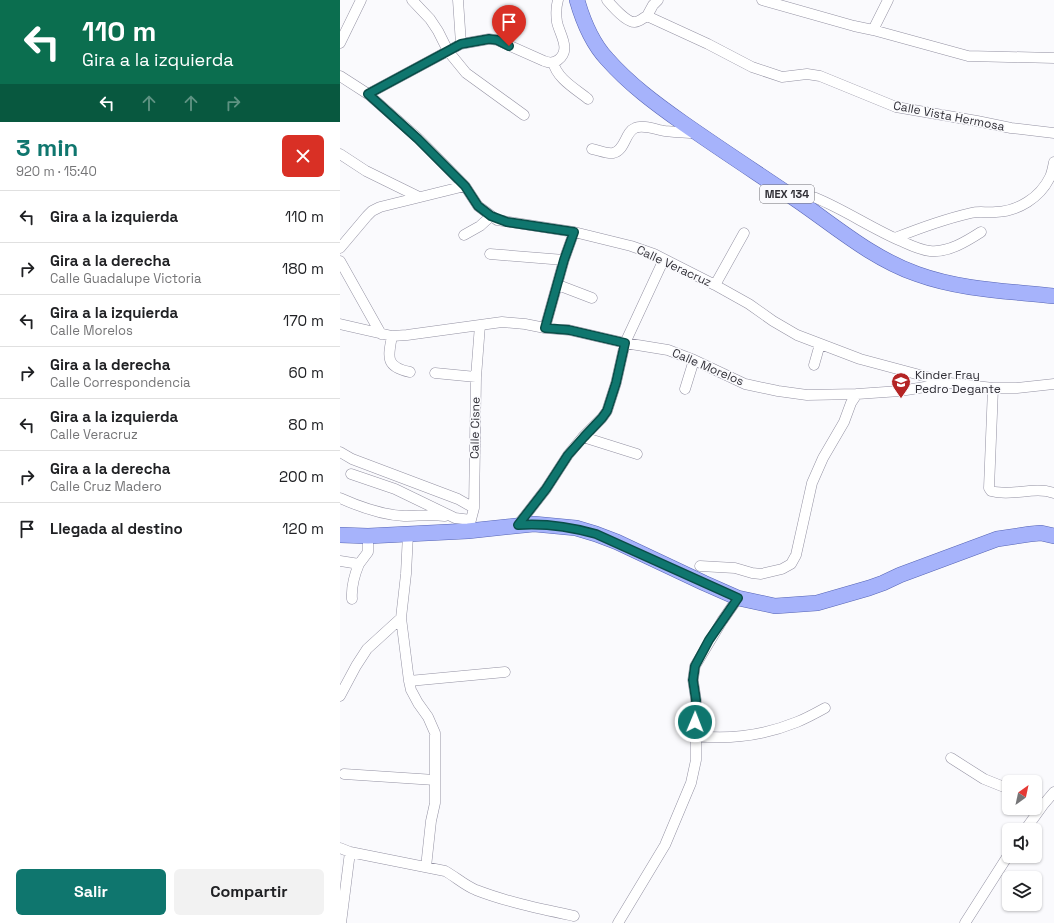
<!DOCTYPE html>
<html lang="es">
<meta charset="utf-8">
<style>
body{margin:0;font-family:"Space Grotesk",sans-serif;background:#f2f2f2;color:#202124;height:100vh;display:flex;flex-direction:column;font-size:15px;white-space:nowrap}
*{box-sizing:border-box;margin:0}
p{font-size:13px;color:#757577}
.icon{flex:none;width:22px;height:22px;fill:none;stroke:currentColor;stroke-width:2;stroke-linecap:round;stroke-linejoin:round}
.map{position:relative;flex:1;overflow:hidden}
.drawer{display:flex;flex-direction:column;background:#fff;width:340px}
.drawer>*{flex:none}
.banner{background:#0b6e4f;color:#fff;overflow:hidden}
.needle{width:26px;rotate:33deg}
.buttons{position:absolute;left:662px;top:775px;display:grid;gap:8px}
.buttons a{display:grid;place-items:center;width:40px;height:40px;border-radius:6px;background:#fff;box-shadow:0 1px 3px #0004;font-size:20px}
.pin{position:absolute;display:grid;place-items:center;width:34px;height:34px;color:#fff;margin:-41px -17px;border-radius:50% 50% 50% 0;rotate:-45deg;box-shadow:0 0 4px #0007}
.pin .icon{rotate:45deg}
.me{position:absolute;width:44px;margin:-22px;rotate:1deg;stroke-linejoin:round;filter:drop-shadow(0 0 3px #0008)}
.turn{display:flex;align-items:center;gap:14px;height:84px;padding:0 16px;font-size:18px}
.turn .icon{width:52px;height:52px;stroke-width:2.5}
.turn b{display:block;font-size:28px;line-height:34px}
.lanes{display:flex;align-items:center;height:38px;padding:0 16px;background:#0003;justify-content:center;gap:20px;direction:ltr}
.lanes .off{opacity:.35}
.round{display:grid;place-items:center;flex:none;width:42px;height:42px;border-radius:6px;background:#f2f2f2}
.overview{display:flex;align-items:center;justify-content:space-between;height:68px;padding:0 16px}
h1{font-size:24px;font-weight:800;line-height:30px;color:#0f766e}
.cta{display:flex;gap:8px;margin-top:auto;padding:8px 16px}
.cta a{flex:1;height:46px;border-radius:6px;background:#0f766e;color:#fff;font-size:16px;font-weight:800;line-height:46px;text-align:center}
.cta a+a{background:#f2f2f2;color:#202124}
ul{padding:0;list-style:none}
li{display:flex;align-items:center;gap:12px;height:52px;padding:0 16px;border-top:1px solid #e0e0e0}
li div{flex:1}
li b{display:block;font-size:15px}
li em{font-style:normal}
main{display:flex;flex:1;min-height:0}
.map>svg:first-child{display:block}
.lines{fill:none;stroke-linecap:round;stroke-linejoin:round}
.minor-casing{stroke:#9391a2;stroke-width:11}
.primary-casing{stroke:#5664b5;stroke-width:16}
.minor{stroke:#fff;stroke-width:10}
.primary{stroke:#a6b3fb;stroke-width:15}
.route-casing{stroke:#0a4d48;stroke-width:10}
.route{stroke:#0f766e;stroke-width:7}
.labels{text-anchor:middle;stroke-width:3;stroke-linejoin:round;paint-order:stroke}
.shield{fill:#fafafd;stroke:#6d6c72;stroke-width:1}
.shield-label{font-size:11px;font-weight:bold;fill:#302f36}
.street-label{font-size:12px;fill:#302f36;stroke:#fafafd}
.poi-label{font-size:12px;fill:#302f36;stroke:#fafafd;text-anchor:start}
</style>
<main>
<section class="drawer">
<div class="banner">
<div class="turn"><svg class="icon" aria-label="left" viewBox="0 0 24 24"><path d="M17 20v-9H6M10 6l-5 5 5 5"/></svg><div><b>110 m</b>Gira a la izquierda</div></div>
<div class="lanes"><svg class="icon" aria-label="left" viewBox="0 0 24 24"><path d="M17 20v-9H6M10 6l-5 5 5 5"/></svg><svg class="icon off" aria-label="ahead" viewBox="0 0 24 24"><path d="M12 20V5M6 11l6-6 6 6"/></svg><svg class="icon off" aria-label="ahead" viewBox="0 0 24 24"><path d="M12 20V5M6 11l6-6 6 6"/></svg><svg class="icon off" aria-label="right" viewBox="0 0 24 24"><path d="M7 20v-9h11M14 6l5 5-5 5"/></svg></div>
</div>
<div class="overview"><div><h1>3 min</h1><p>920 m · 15:40</p></div><a class="round" style="background:#d93025;color:#fff"><svg class="icon" aria-label="close" viewBox="0 0 24 24"><path d="M6 6l12 12M18 6L6 18"/></svg></a></div>
<ul>
<li><svg class="icon" aria-label="left" viewBox="0 0 24 24"><path d="M17 20v-9H6M10 6l-5 5 5 5"/></svg><div><b>Gira a la izquierda</b></div><em>110 m</em></li>
<li><svg class="icon" aria-label="right" viewBox="0 0 24 24"><path d="M7 20v-9h11M14 6l5 5-5 5"/></svg><div><b>Gira a la derecha</b><p>Calle Guadalupe Victoria</p></div><em>180 m</em></li>
<li><svg class="icon" aria-label="left" viewBox="0 0 24 24"><path d="M17 20v-9H6M10 6l-5 5 5 5"/></svg><div><b>Gira a la izquierda</b><p>Calle Morelos</p></div><em>170 m</em></li>
<li><svg class="icon" aria-label="right" viewBox="0 0 24 24"><path d="M7 20v-9h11M14 6l5 5-5 5"/></svg><div><b>Gira a la derecha</b><p>Calle Correspondencia</p></div><em>60 m</em></li>
<li><svg class="icon" aria-label="left" viewBox="0 0 24 24"><path d="M17 20v-9H6M10 6l-5 5 5 5"/></svg><div><b>Gira a la izquierda</b><p>Calle Veracruz</p></div><em>80 m</em></li>
<li><svg class="icon" aria-label="right" viewBox="0 0 24 24"><path d="M7 20v-9h11M14 6l5 5-5 5"/></svg><div><b>Gira a la derecha</b><p>Calle Cruz Madero</p></div><em>200 m</em></li>
<li><svg class="icon" aria-label="arrive" viewBox="0 0 24 24"><path d="M6 21V4h12l-3 4 3 4H6"/></svg><div><b>Llegada al destino</b></div><em>120 m</em></li>
</ul>
<div class="cta"><a>Salir</a><a>Compartir</a></div>
</section>
<div class="map">
<svg width="714" height="923" viewBox="0 0 714 923">
<rect width="100%" height="100%" fill="#fafafd"/>
<g class="lines">
<g class="minor-casing">
<path id="minor" d="M 72,0 L 90,19 L 98,31 L 108,51 L 126,73 L 184,115
M 118,0 L 121,44
M 267,0 C 272,6 287,23 295,22 C 299,22 303,18 307,16
M 422,0 L 514,26 L 533,30 L 628,56 L 714,58
M 307,16 L 368,44 L 412,67 L 442,77 L 467,74 L 480,76 L 556,107 L 637,121 L 671,128 L 714,133
M 307,16 L 313,5 L 318,0
M 533,30 L 548,0
M 0,43 L 21,0
M 213,62 C 217,79 236,89 248,99
M 0,76 L 28,94 L 79,139 L 125,186 L 138,206 L 157,220 L 234,232 L 291,246 L 314,254 L 375,285 L 409,304 L 433,321 L 457,335 L 520,359 L 606,382
M 28,94 L 121,44 L 149,39 L 157,40 L 204,61 C 209,63 214,63 218,60 C 232,50 219,33 217,22 C 216,15 216,7 218,0
M 252,149 C 258,150 267,154 273,153 C 285,151 285,132 295,128 C 303,124 317,130 325,131 C 335,132 346,133 356,133
M 0,154 L 26,171 L 79,197
M 455,199 L 466,195 L 476,198 C 505,210 531,228 561,241 C 570,245 580,250 590,251 C 608,253 627,241 641,232
M 124,235 L 140,226 L 151,216
M 555,238 C 580,228 605,219 631,213 C 639,211 647,213 656,212 C 678,211 700,198 710,177 C 712,173 713,167 714,162
M 0,248 L 27,216 L 32,211 L 40,207 L 125,186
M 150,254 L 224,260
M 0,261 L 41,334
M 218,285 L 252,298
M 375,285 L 404,233
M 0,324 L 52,336 L 67,335 L 162,322 L 185,324 L 205,328 L 229,330 L 285,343 L 328,350 L 354,360 L 405,384 L 438,391 L 467,395 L 517,394 L 560,391 L 610,383 L 653,388 L 677,388 L 714,384
M 205,328 L 224,260 L 234,232
M 52,336 C 48,357 45,367 70,372
M 474,365 L 480,344
M 95,373 L 136,377
M 653,388 L 649,488 L 651,491 C 671,497 694,486 714,493
M 345,389 L 354,360
M 243,437 L 297,454
M 0,452 L 12,459 L 118,499 L 134,508
M 11,474 L 55,489 L 115,518 L 131,520
M 0,498 C 20,507 43,515 64,516 C 78,516 91,514 105,516
M 178,525 L 206,489 L 228,455 L 243,437 L 262,418 L 267,411 L 276,383 L 285,343 L 324,259
M 128,531 L 134,508 L 136,377 L 140,325
M 68,534 L 66,574 L 61,618 L 69,681 L 71,690 L 78,703 L 88,717 L 95,733 L 95,803 L 91,821 L 86,867
M 0,561 L 19,564 L 28,552 L 28,536
M 360,566 L 395,568 L 412,573 L 421,574 L 442,569 L 451,564 L 456,555 L 472,483 L 483,458 L 504,422 L 511,403 L 517,394
M 12,599 C 11,586 14,576 19,564
M 69,681 L 165,672
M 0,696 L 16,666 L 27,649 L 61,618
M 356,736 C 391,740 425,735 457,722 C 467,718 476,713 485,708
M 611,758 L 644,779 L 669,789
M 4,774 L 95,780
M 685,830 L 703,805 L 714,792
M 0,848 L 10,852 L 105,871 C 116,877 124,885 136,890 C 167,902 201,909 234,916
M 1,923 L 10,852
M 278,923 L 325,845 L 351,783 L 356,760 L 356,700 L 353,680 L 355,666 L 382,621 L 398,598
M 625,923 L 669,854"/>
</g>
<g class="primary-casing">
<path id="primary" d="M 237,0 C 243,21 252,43 267,59 C 289,84 316,104 343,123 C 380,149 417,173 454,198 C 494,225 531,258 577,274 C 621,290 668,291 714,296
M 0,535 L 28,536 L 128,531 L 194,524 L 236,528 L 256,534 L 277,542 L 364,583 L 398,598 L 435,606 L 477,603 L 529,588 L 543,583 L 560,575 L 657,539 L 690,534 L 701,533 L 714,536"/>
</g>
<use href="#minor" class="minor"/>
<use href="#primary" class="primary"/>
</g>
<g class="lines">
<g class="route-casing">
<path id="route" d="M 169,46 L 157,40 L 149,39 L 121,44 L 28,94 L 78,139 L 125,186 L 138,206 L 151,216 L 167,222 L 234,232 L 224,260 L 205,328 L 229,330 L 285,343 L 276,383 L 267,411 L 262,418 L 244,437 L 228,455 L 206,489 L 178,525 C 205,523 231,527 256,534 L 398,598 L 369,640 L 355,666 L 353,680 L 356,700 L 355,722"/>
</g>
<use href="#route" class="route"/>
</g>
<defs>
<g id="school-pin" transform="scale(1)"><path d="M0 17L-7.5 6A9.5 9.5 0 1 1 7.5 6Z" fill="#b42424" stroke="#fafafd"/><path d="M0-5L7-2L0 1L-7-2ZM-4 1L0 2.5L4 1V4Q0 6-4 4Z" fill="#fff"/></g>
</defs>
<g fill-rule="evenodd">
<use href="#school-pin" x="561" y="382"/>
</g>
<g class="labels">
<rect class="shield" x="420" y="185" width="54" height="18" rx="3"/>
<g class="shield-label">
<text x="447" y="198">MEX 134</text>
</g>
<g class="street-label">
<text transform="translate(609 116) rotate(11)" y="4">Calle Vista Hermosa</text>
<text transform="translate(334 266) rotate(25)" y="4">Calle Veracruz</text>
<text transform="translate(368 367) rotate(23)" y="4">Calle Morelos</text>
<text transform="translate(135 428) rotate(-89)" y="4">Calle Cisne</text>
</g>
<g class="poi-label">
<text x="575" y="379">Kinder Fray<tspan x="575" dy="14">Pedro Degante</tspan></text>
</g>
</g>
</svg>
<div class="buttons">
<a><svg class="needle" viewBox="-14 -14 28 28"><path d="M0-13l5 13h-10z" fill="#e53935"/><path d="M0 13l5-13h-10z" fill="#757577"/></svg></a>
<a><svg class="icon" aria-label="sound" viewBox="0 0 24 24"><path d="M4 9h4l5-4v14l-5-4H4zM17 9q2 3 0 6"/></svg></a>
<a><svg class="icon" aria-label="layers" viewBox="0 0 24 24"><path d="M12 4l9 5-9 5-9-5zM3 14l9 5 9-5"/></svg></a>
</div>
<div class="pin" style="left:169px;top:46px;background:#d93025"><svg class="icon" aria-label="arrive" viewBox="0 0 24 24"><path d="M6 21V4h12l-3 4 3 4H6"/></svg></div>
<svg class="me" style="left:355px;top:722px" viewBox="-20 -20 40 40"><circle r="17" fill="#0f766e" stroke="#fff" stroke-width="3"/><path d="M0-11L8 9 0 5-8 9z" fill="#fff"/></svg>
</div>
</main>
